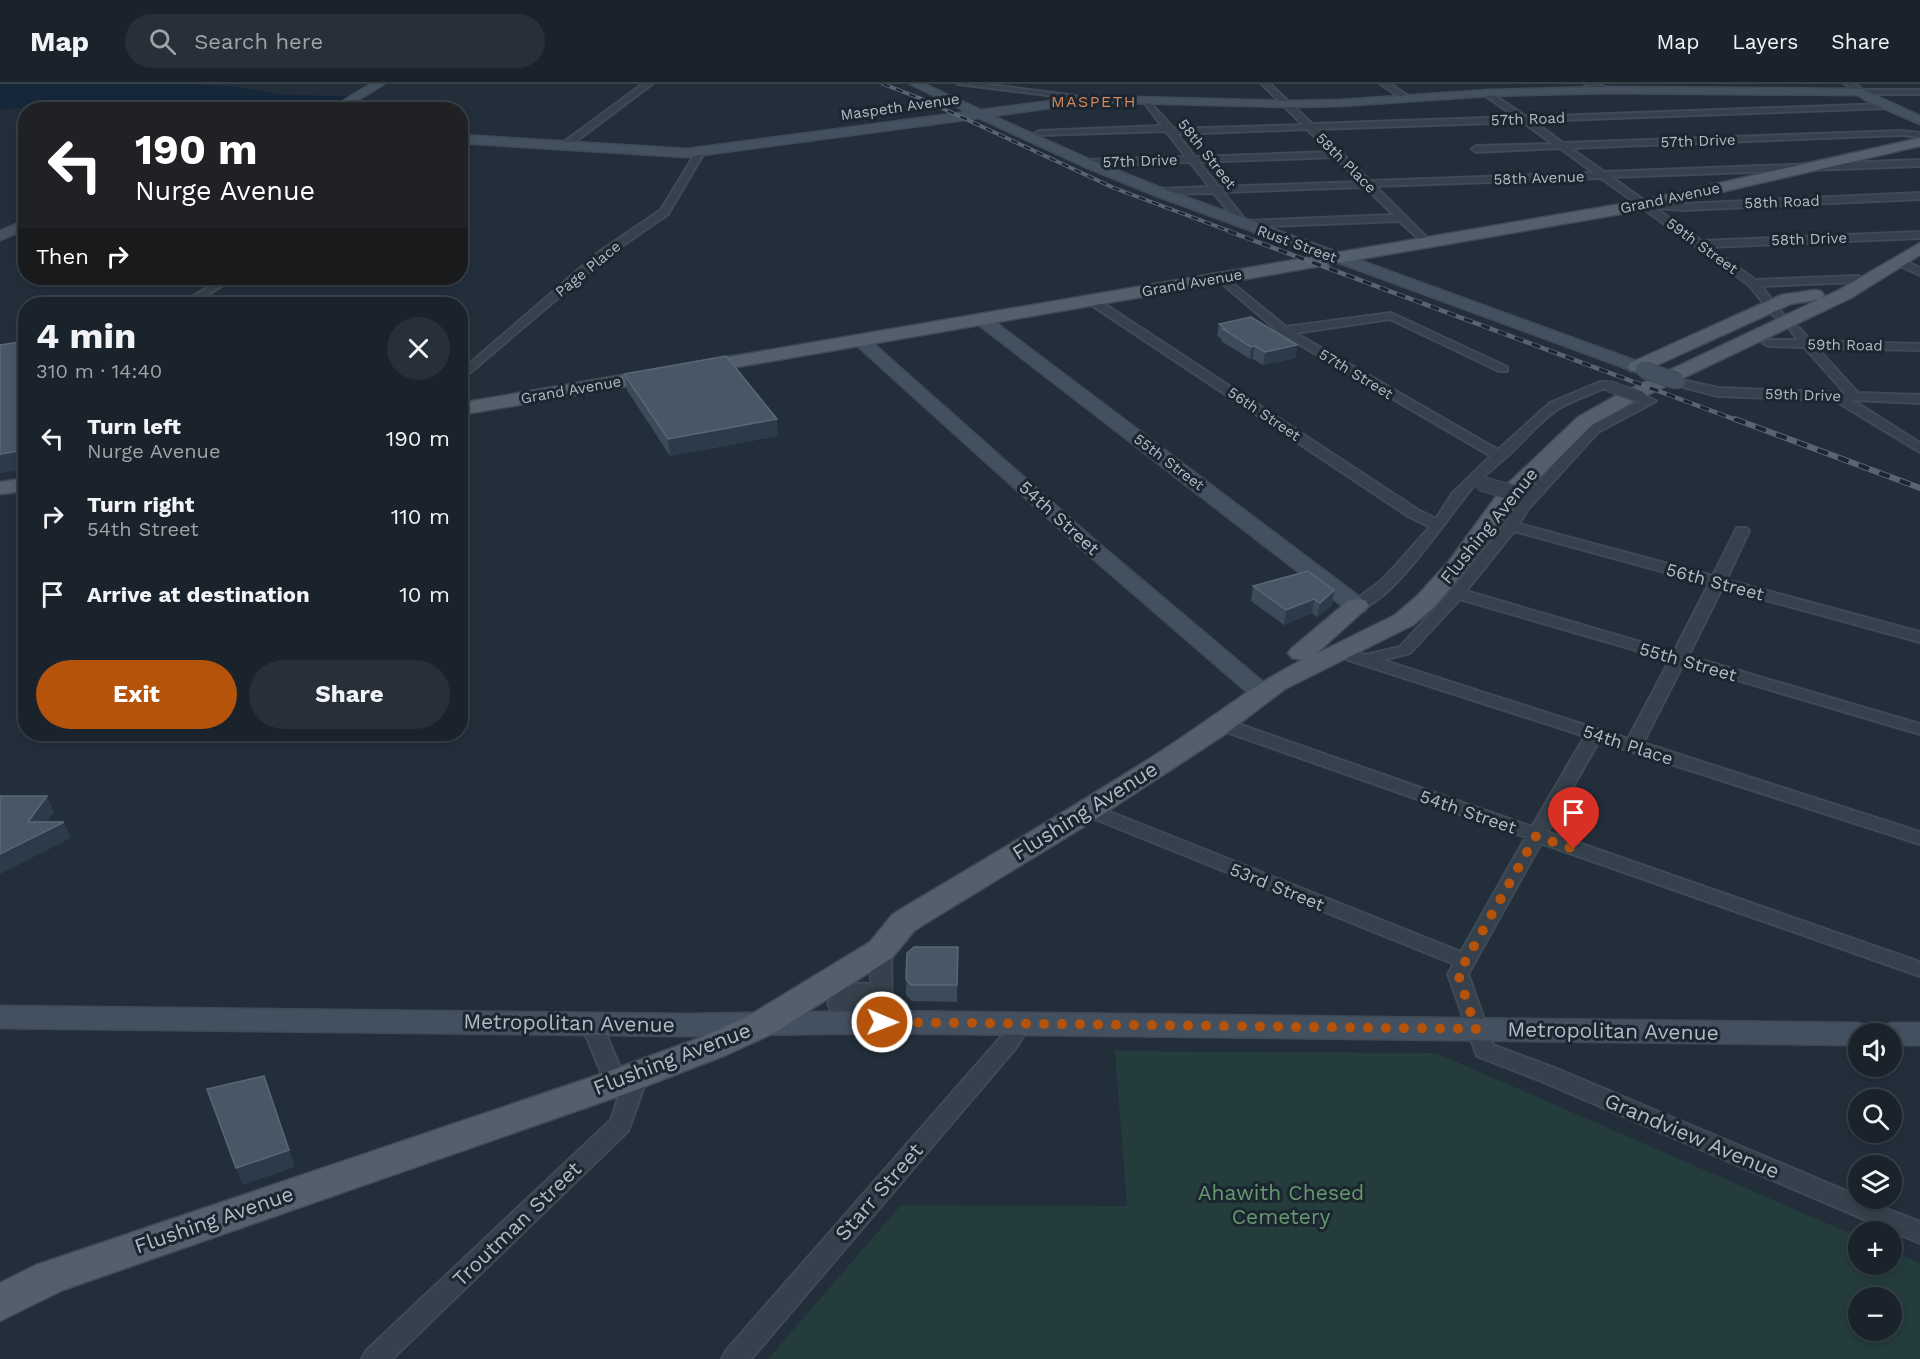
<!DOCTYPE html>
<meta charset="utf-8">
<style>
body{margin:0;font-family:"Work Sans",sans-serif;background:#272f38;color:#f1f3f6;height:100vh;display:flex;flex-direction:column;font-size:22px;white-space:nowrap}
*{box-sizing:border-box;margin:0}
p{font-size:20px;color:#9fa4a9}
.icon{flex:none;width:33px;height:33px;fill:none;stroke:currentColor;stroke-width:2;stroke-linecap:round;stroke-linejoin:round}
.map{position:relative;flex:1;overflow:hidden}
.sheet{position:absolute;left:18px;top:213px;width:450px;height:444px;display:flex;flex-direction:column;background:#1a232c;border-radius:24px;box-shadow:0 3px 9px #0003,0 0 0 2px #384048}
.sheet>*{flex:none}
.top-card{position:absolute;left:18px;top:18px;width:450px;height:183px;border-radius:24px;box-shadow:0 3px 9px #0003,0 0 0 2px #384048;background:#202124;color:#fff;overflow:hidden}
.controls{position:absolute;left:1848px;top:939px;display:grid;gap:12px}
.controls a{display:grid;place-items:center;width:54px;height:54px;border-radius:50%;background:#1a232c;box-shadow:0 3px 9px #0003,0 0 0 2px #384048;font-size:30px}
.pin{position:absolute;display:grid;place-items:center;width:51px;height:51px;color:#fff;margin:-62px -26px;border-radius:50% 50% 50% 0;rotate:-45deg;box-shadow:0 0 6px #0007}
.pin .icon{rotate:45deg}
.me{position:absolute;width:66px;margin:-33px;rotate:91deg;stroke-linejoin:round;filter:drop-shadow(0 0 4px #0008)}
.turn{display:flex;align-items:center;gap:21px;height:126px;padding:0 18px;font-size:27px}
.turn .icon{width:78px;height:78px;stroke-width:2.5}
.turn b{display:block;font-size:42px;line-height:51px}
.then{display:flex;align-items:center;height:57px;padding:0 18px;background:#0003;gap:12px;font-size:22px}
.round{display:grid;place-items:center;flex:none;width:63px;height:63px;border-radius:32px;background:#272f38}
.headline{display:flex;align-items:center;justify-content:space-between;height:102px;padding:0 18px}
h1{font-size:36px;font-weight:700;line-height:45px}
.primary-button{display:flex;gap:12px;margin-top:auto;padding:12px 18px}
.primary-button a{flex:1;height:69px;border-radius:36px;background:#b45309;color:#fff;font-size:24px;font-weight:700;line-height:69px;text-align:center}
.primary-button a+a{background:#272f38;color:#f1f3f6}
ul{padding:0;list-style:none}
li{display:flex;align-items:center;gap:18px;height:78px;padding:0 18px}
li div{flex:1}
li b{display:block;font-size:22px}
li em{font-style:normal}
header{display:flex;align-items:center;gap:36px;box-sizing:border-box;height:84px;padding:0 30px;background:#1a232c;border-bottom:2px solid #384048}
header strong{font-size:28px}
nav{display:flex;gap:33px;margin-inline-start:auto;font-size:21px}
.search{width:420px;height:54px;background:#272f38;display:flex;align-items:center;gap:15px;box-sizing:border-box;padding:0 21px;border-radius:33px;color:#9fa4a9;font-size:22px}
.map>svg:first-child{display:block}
.green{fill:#243c3c;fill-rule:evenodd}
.water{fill:#152739}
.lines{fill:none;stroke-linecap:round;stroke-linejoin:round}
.street-casing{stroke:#3f4a54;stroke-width:4}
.secondary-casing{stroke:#3f4a54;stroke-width:3}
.primary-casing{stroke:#3f4a54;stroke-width:3}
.street{fill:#35414c;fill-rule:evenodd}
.secondary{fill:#43505f;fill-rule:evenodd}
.primary{fill:#53606c;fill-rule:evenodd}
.rail-far2-casing{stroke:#576573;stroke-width:4}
.rail-far1-casing{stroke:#576573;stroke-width:4.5}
.rail-casing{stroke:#576573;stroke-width:6}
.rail-far2{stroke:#1b2630;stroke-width:2;stroke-dasharray:7;stroke-linecap:butt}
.rail-far1{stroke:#1b2630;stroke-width:3;stroke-dasharray:9;stroke-linecap:butt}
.rail{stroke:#1b2630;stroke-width:4;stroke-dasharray:11;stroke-linecap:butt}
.street-bridge-far1-casing{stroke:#3f4a54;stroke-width:13;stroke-linecap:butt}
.street-bridge-casing{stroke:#3f4a54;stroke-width:16;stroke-linecap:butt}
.secondary-bridge-casing{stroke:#3f4a54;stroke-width:18;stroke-linecap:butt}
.street-bridge-far1{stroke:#35414c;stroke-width:10}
.street-bridge{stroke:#35414c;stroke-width:14}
.secondary-bridge{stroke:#43505f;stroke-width:16}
.wall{fill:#3c4b5a}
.shaded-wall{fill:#2c3b49}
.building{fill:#485766;stroke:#596775;stroke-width:1.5}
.route{stroke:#b45309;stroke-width:10;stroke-dasharray:0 18}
.labels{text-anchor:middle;stroke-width:6;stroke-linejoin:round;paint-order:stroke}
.far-street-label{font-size:15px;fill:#b1bbc7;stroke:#1b2630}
.far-neighbourhood-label{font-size:16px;letter-spacing:1.5px;fill:#d7865c;stroke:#1b2630}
.street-label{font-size:18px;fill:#b1bbc7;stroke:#1b2630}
.near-street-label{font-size:21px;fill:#b1bbc7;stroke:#1b2630}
.near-park-label{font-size:21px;fill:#67996e;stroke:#1b2630}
</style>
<header>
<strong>Map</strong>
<div class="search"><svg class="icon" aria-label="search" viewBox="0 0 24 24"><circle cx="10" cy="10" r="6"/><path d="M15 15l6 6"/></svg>Search here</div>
<nav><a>Map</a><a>Layers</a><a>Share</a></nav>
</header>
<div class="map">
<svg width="1920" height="1275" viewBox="0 0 1920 1275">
<rect width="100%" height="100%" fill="#222f3b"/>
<path class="green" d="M 1115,967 L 1436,969 L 1858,1153 L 1858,1180 L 1892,1180 L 1892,1167 L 1920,1179 L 1920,1275 L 768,1275 L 901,1121 L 1127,1122 ZM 1858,1214 L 1892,1214 L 1892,1246 L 1858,1246 Z"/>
<path class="water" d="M 0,0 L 187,0 L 229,2 L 286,11 L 347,12 L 347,14 L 320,26 L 237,26 L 193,21 L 0,25 Z"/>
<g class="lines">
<g class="street-casing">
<path id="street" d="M 643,0 L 652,0 L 567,64 L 561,64 L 561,60 Z
M 958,0 L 983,0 L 1076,12 L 1072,14 Z
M 1262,0 L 1270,0 L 1312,40 L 1516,33 L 1485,11 L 1485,7 L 1488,7 L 1526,33 L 1887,20 L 1890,20 L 1890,24 L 1533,37 L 1563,59 L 1901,47 L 1920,49 L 1920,53 L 1901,51 L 1570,64 L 1604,88 L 1920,76 L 1920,82 L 1611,93 L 1646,118 L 1684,120 L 1920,109 L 1920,115 L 1684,126 L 1655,124 L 1701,157 L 1920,148 L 1920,154 L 1709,163 L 1755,196 L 1858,192 L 1863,195 L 1858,198 L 1761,202 L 1783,230 L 1778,233 L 1774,232 L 1749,201 L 1601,94 L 1375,102 L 1431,158 L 1426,161 L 1399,137 L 1243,143 L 1240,142 L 1214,109 L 1156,110 L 1156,106 L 1159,105 L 1210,103 L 1190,78 L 1087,82 L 1083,79 L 1087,76 L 1186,73 L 1166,47 L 1039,51 L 1035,49 L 1039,47 L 1162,42 L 1144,18 L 1148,16 L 1174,45 L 1303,41 ZM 1523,38 L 1553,60 L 1476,62 L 1472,65 L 1476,68 L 1560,64 L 1594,89 L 1370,97 L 1316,45 ZM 1307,45 L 1330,68 L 1195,73 L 1177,50 ZM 1335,73 L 1360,98 L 1219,103 L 1199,78 ZM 1365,103 L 1394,131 L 1246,137 L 1223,108 Z
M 1381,0 L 1390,0 L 1411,14 L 1404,16 Z
M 1585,0 L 1597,0 L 1612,6 L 1608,8 Z
M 1845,0 L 1854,0 L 1863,6 L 1920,6 L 1920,10 L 1861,10 Z
M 698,65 L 705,67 L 668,130 L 606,173 L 460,297 L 460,288 L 598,169 L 661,126 Z
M 1898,174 L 1920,184 L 1920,191 L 1894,179 L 1893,177 Z
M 1221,190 L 1286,243 L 1391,229 L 1507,283 L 1507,287 L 1499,287 L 1390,235 L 1295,249 L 1498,366 L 1550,319 L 1600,298 L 1608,298 L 1615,302 L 1609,306 L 1604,304 C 1590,311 1572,316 1558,325 C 1538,338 1522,359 1505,374 C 1496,382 1486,390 1477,398 C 1455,421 1385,533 1352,525 L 1350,522 C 1358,512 1372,505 1382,496 C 1399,479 1414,460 1430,443 L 1408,432 L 1087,218 L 1087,214 L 1095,214 L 1418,426 L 1436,435 L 1452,410 L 1491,372 L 1280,249 L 1217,195 L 1217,191 Z
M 223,194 L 234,194 L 193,220 L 181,220 Z
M 1795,243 L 1799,244 L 1811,257 L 1920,260 L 1920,266 L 1817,264 L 1858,309 L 1920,311 L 1920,319 L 1852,316 L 1920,359 L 1920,368 L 1834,316 L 1718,312 L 1683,303 L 1681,301 L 1687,297 L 1718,304 L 1845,309 L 1804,263 L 1769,262 L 1763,259 L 1769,256 L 1798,256 L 1790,246 Z
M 1642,310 L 1656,317 L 1598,348 L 1528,425 L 1519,440 L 1713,492 L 1737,444 L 1747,444 L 1749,447 L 1726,496 L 1920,548 L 1920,558 L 1722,504 L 1688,572 L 1920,640 L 1920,650 L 1683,580 L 1643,659 L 1920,748 L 1920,760 L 1599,657 L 1547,748 L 1920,878 L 1920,892 L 1541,759 L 1468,890 L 1493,961 L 1557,985 L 1858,1112 L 1858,1114 L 1920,1138 L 1920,1159 L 1541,997 L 1477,972 L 1448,890 L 1454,880 L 1083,730 L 1080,726 L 1083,722 L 1095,722 L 1461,868 L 1526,753 L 1215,644 L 1213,640 L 1215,636 L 1227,636 L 1532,743 L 1585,652 L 1358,579 L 1332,570 L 1329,567 L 1337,562 L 1365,571 L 1400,563 L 1452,506 L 1505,440 L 1517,420 L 1590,342 L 1640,317 L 1636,314 ZM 1514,447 L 1709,500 L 1674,568 L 1466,507 ZM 1460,515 L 1670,576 L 1628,655 L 1382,576 L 1410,569 Z
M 881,859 L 888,861 L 891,866 L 892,938 L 889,943 L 882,946 L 875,943 L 872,938 L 872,923 C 862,933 844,931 832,927 L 828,920 C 836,906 856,896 871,901 L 871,866 L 874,861 Z
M 591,931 L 598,934 L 601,939 L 625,995 L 629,985 L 637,983 L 645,985 L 648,991 L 628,1047 L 392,1275 L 362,1275 L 366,1267 L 611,1036 L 621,1006 L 616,1007 L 608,1005 L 581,939 L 584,934 Z
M 1021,932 L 1028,935 L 1031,940 L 1015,965 L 751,1275 L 722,1275 L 726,1267 L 1001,953 L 1014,935 Z"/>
</g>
<g class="secondary-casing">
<path id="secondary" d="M 371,0 L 384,0 L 342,26 L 328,26 Z
M 910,0 L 924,0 L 981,26 L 1091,12 L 1287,17 L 1340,16 L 1488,6 L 1608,3 L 1861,5 L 1920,32 L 1920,40 L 1867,17 L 1858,11 L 1608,9 L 1488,12 L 1340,22 L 1287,23 L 1091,18 L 993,32 L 1091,76 L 1164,105 L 1650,282 L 1652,286 L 1650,290 L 1644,291 L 1154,111 L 1083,82 L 979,34 L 687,73 L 460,59 L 460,51 L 687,65 L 967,28 Z
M 26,136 L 26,145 L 0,156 L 0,147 Z
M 981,230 L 987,232 L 1365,517 L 1368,522 L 1365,527 L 1357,528 L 1349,527 L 975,238 L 973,235 Z
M 860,251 L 866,253 L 1097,458 L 1270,604 L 1274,609 L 1270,614 L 1262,616 L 1254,614 L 1083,466 L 854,259 L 852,256 Z
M 0,922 L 686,930 L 882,927 L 1858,939 L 1869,942 L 1873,950 L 1858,950 L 1858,961 L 882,949 L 686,952 L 0,944 Z
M 1892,939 L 1920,939 L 1920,961 L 1892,961 L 1892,950 L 1877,950 L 1881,942 Z"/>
</g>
<g class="primary-casing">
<path id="primary" d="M 1920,54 L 1920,62 L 1644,126 L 460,331 L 460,319 L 1644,116 Z
M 1920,159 L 1920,171 L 1851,214 L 1633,318 L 1592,341 L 1516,417 L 1465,487 L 1435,522 L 1413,541 L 1285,605 L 1224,651 L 1085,742 L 923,841 L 914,847 L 892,874 L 774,949 L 726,971 L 628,1009 L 63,1206 L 0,1237 L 0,1199 L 36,1181 L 604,989 L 702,953 L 750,931 L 870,858 L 892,831 L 901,825 C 989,773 1077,721 1163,666 C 1210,636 1252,601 1302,576 L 1292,574 L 1288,569 L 1292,564 L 1348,517 L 1357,515 L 1366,517 L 1369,522 L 1316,570 L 1395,531 L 1417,512 L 1449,477 L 1500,407 L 1578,333 L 1619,310 L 1839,206 Z
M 1815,206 L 1821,207 L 1824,211 L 1821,215 L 1791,220 L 1644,287 L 1630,287 L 1628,283 L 1630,279 L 1781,211 Z
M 26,394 L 26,407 L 0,410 L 0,398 Z"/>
</g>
<use href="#street" class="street"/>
<use href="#secondary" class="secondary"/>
<use href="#primary" class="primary"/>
<g class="rail-far2-casing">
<path id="rail-far2" d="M 883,0 L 927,17 L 1114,104 L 1232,148"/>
</g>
<g class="rail-far1-casing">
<path id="rail-far1" d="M 1228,147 L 1739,337"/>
</g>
<g class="rail-casing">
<path id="rail" d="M 1735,335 L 1920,404"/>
</g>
<use href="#rail-far2" class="rail-far2"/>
<use href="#rail-far1" class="rail-far1"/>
<use href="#rail" class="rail"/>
<g class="street-bridge-far1-casing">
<path id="street-bridge-far1" d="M 1609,302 L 1642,314"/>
</g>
<g class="street-bridge-casing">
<path id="street-bridge" d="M 1480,399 L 1521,411"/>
</g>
<g class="secondary-bridge-casing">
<path id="secondary-bridge" d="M 1644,286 L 1677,297"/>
</g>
<use href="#street-bridge-far1" class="street-bridge-far1"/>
<use href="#street-bridge" class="street-bridge"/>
<use href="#secondary-bridge" class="secondary-bridge"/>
</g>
<path class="wall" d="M 1219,240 L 1296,274 L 1263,281 L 1253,275 L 1250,275 L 1221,257 L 1222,255 L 1217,252 Z
M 624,290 L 778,352 L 670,372 L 627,306 Z
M 1253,502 L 1334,506 L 1332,521 L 1317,533 L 1312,529 L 1284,541 L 1251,517 Z
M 958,863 L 957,918 L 912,917 L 906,911 L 906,895 Z"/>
<path class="shaded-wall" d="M 1297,261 L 1296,274 L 1263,281 L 1265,268 Z
M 1255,262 L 1253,275 L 1250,275 L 1251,263 Z
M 777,335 L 778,352 L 670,372 L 668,355 Z
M 26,366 L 26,385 L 0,389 L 0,370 Z
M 1334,506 L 1332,521 L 1317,533 L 1320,519 Z
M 1314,515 L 1312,529 L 1284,541 L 1286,526 Z
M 47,712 L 54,728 L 36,752 L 64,738 L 71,754 L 0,790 L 0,770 L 28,738 Z
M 264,992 L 295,1083 L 243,1101 L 236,1084 Z"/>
<path class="building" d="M 1251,233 L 1297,261 L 1265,268 L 1255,262 L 1251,263 L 1223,245 L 1226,245 L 1219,240 Z
M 26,257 L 26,366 L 0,370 L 0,261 Z
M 726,272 L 777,335 L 668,355 L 624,290 Z
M 1308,487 L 1334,506 L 1320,519 L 1314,515 L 1286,526 L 1253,502 Z
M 0,712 L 47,712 L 28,738 L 64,738 L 0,770 Z
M 914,863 L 958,863 L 957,901 L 911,901 L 906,895 L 907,869 Z
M 264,992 L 289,1066 L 236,1084 L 207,1005 Z"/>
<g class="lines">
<path class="route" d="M 882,938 L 1476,945 L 1458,890 L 1465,878 L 1536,752 L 1574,765"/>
</g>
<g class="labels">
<g class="far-street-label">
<text transform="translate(900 23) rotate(-8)" y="5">Maspeth Avenue</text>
<text transform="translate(1528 35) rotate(-2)" y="5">57th Road</text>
<text transform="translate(1698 57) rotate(-2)" y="5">57th Drive</text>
<text transform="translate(1207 70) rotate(52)" y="5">58th Street</text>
<text transform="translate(1140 77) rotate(-2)" y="5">57th Drive</text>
<text transform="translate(1346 79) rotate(45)" y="5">58th Place</text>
<text transform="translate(1539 94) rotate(-2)" y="5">58th Avenue</text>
<text transform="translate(1670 114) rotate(-12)" y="5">Grand Avenue</text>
<text transform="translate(1782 118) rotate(-2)" y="5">58th Road</text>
<text transform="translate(1809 155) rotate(-2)" y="5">58th Drive</text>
<text transform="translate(1297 160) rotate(20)" y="5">Rust Street</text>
<text transform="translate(1702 162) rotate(36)" y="5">59th Street</text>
<text transform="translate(588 185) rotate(-39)" y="5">Page Place</text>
<text transform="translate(1192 199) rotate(-10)" y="5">Grand Avenue</text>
<text transform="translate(1845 261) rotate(1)" y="5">59th Road</text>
<text transform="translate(1356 290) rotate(31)" y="5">57th Street</text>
<text transform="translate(571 306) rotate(-10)" y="5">Grand Avenue</text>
<text transform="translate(1803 311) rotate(2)" y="5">59th Drive</text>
<text transform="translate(1264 330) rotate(34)" y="5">56th Street</text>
<text transform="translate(1169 378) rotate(37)" y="5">55th Street</text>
</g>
<g class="far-neighbourhood-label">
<text x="1094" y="23">MASPETH</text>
</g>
<g class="street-label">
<text transform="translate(1059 434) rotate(42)" y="6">54th Street</text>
<text transform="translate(1489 442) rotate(-51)" y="6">Flushing Avenue</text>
<text transform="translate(1715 498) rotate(15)" y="6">56th Street</text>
<text transform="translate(1688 578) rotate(16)" y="6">55th Street</text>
<text transform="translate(1628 661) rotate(18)" y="6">54th Place</text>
<text transform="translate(1468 728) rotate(19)" y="6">54th Street</text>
<text transform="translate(1277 803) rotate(22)" y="6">53rd Street</text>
</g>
<g class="near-street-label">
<text transform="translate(1085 727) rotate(-32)" y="7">Flushing Avenue</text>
<text transform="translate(569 939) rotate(1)" y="7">Metropolitan Avenue</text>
<text transform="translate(1613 947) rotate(1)" y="7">Metropolitan Avenue</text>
<text transform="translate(672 975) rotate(-21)" y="7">Flushing Avenue</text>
<text transform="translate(1692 1052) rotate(23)" y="7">Grandview Avenue</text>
<text transform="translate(879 1108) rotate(-49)" y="7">Starr Street</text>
<text transform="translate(214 1136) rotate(-19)" y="7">Flushing Avenue</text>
<text transform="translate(517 1140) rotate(-44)" y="7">Troutman Street</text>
</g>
<g class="near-park-label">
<text x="1281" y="1116">Ahawith Chesed<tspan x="1281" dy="24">Cemetery</tspan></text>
</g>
</g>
</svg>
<div class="controls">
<a><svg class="icon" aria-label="sound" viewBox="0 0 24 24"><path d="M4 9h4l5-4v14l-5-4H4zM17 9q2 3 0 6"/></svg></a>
<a><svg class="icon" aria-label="search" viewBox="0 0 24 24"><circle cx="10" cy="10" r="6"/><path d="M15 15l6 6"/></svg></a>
<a><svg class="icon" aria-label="layers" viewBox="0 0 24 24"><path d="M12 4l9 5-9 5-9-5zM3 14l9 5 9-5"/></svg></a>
<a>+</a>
<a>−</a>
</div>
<div class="pin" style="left:1574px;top:765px;background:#d93025"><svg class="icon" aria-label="arrive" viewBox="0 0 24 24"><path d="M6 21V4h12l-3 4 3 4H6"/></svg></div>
<svg class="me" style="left:882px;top:938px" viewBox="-20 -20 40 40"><circle r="17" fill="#b45309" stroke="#fff" stroke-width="3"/><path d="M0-11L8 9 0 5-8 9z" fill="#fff"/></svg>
<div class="top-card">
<div class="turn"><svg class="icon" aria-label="left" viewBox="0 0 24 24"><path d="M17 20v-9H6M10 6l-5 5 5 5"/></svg><div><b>190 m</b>Nurge Avenue</div></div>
<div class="then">Then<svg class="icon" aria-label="right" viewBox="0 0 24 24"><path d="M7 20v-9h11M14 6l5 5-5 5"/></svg></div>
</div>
<section class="sheet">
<div class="headline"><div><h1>4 min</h1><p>310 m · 14:40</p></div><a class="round"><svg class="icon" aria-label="close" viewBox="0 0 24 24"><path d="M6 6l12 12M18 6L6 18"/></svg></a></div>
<ul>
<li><svg class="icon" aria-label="left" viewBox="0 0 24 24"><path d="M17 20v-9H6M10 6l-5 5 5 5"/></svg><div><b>Turn left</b><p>Nurge Avenue</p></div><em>190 m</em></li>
<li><svg class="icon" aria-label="right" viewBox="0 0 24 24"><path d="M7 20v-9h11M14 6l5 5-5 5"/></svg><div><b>Turn right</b><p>54th Street</p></div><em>110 m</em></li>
<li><svg class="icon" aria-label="arrive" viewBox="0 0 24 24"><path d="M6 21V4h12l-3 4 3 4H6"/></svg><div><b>Arrive at destination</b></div><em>10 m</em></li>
</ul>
<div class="primary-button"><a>Exit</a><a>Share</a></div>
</section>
</div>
